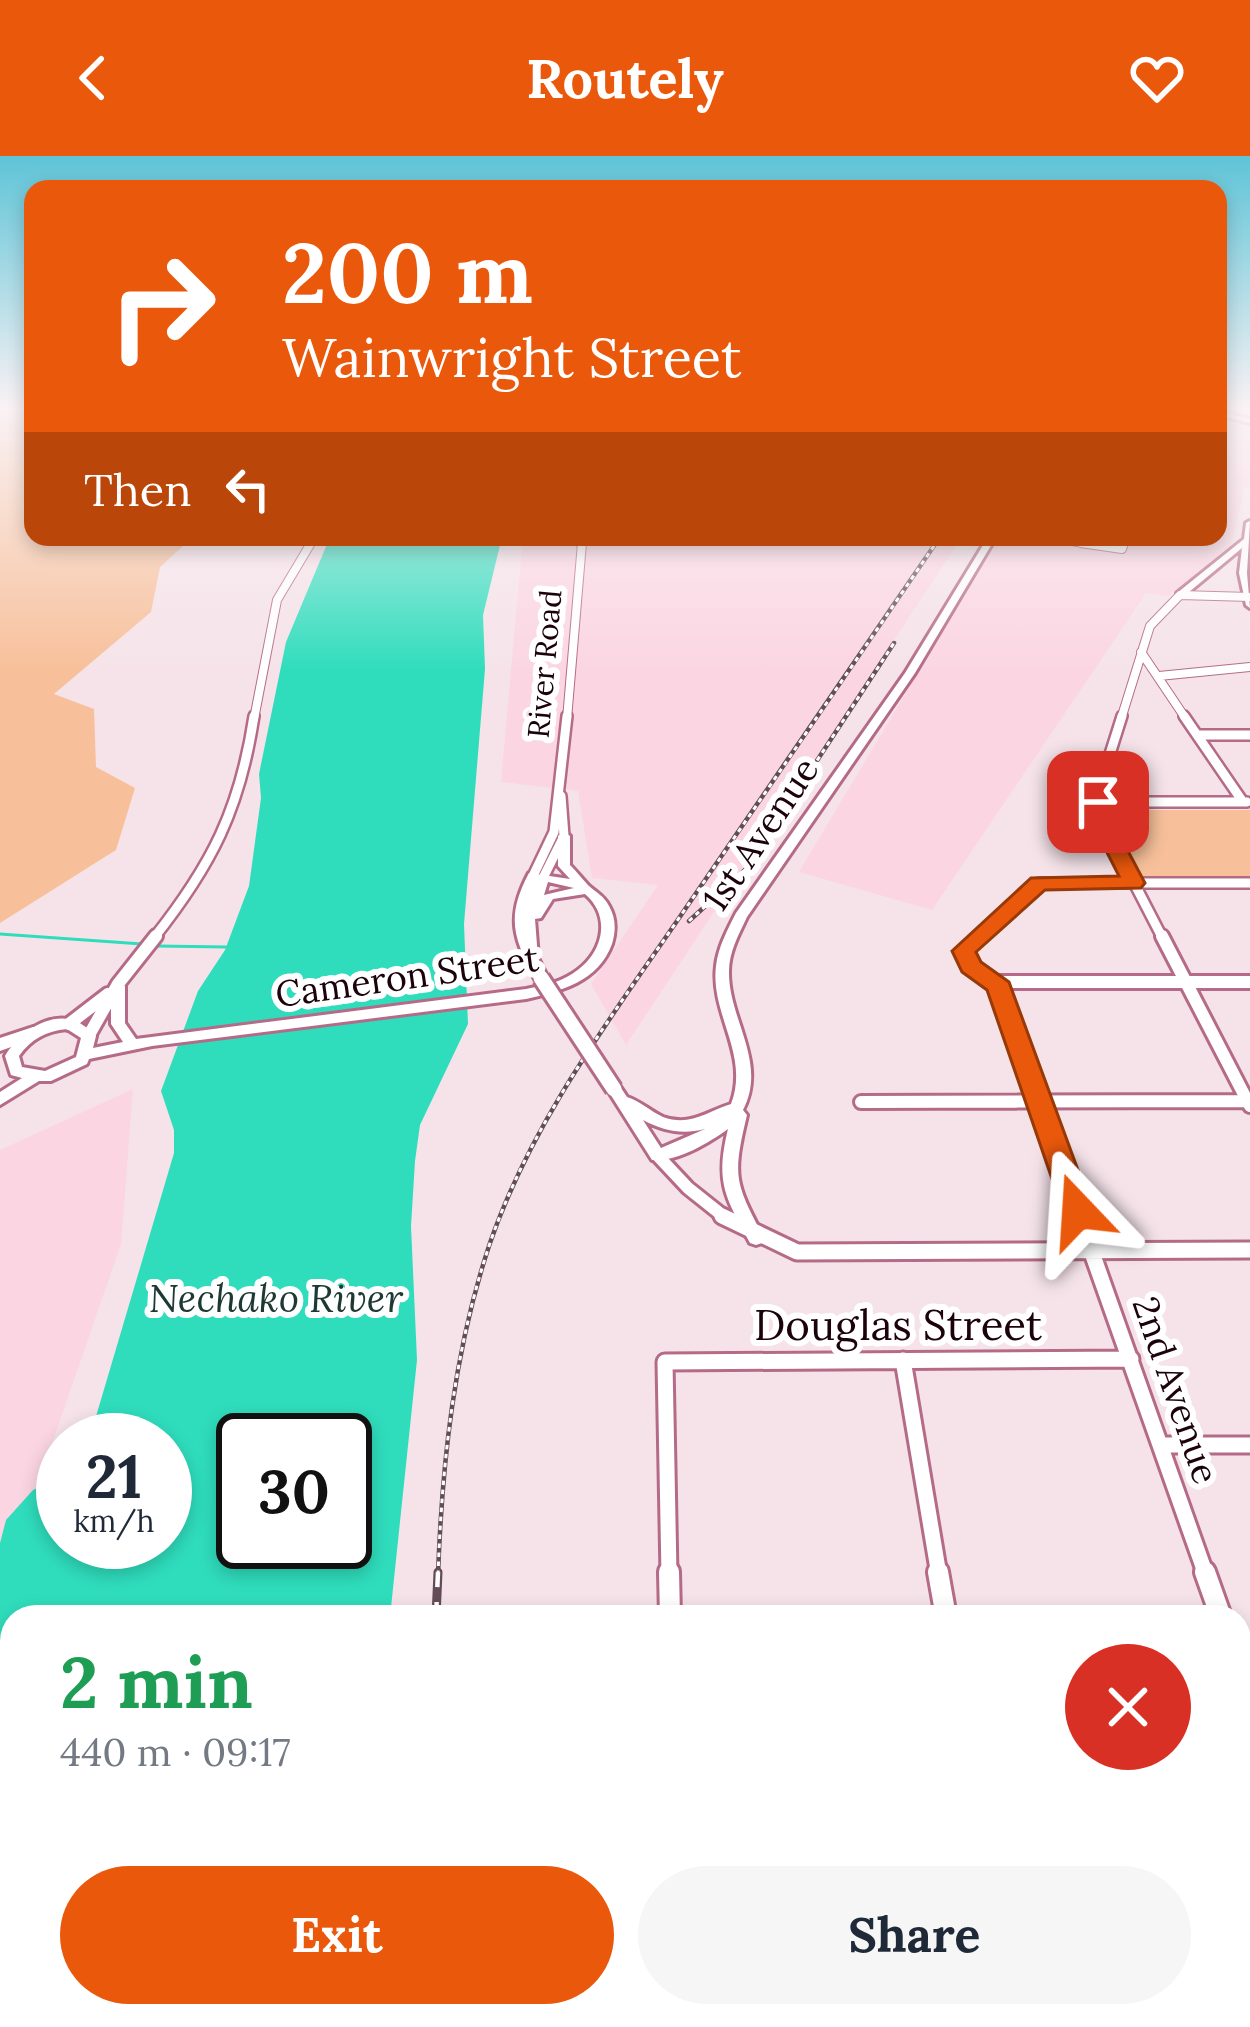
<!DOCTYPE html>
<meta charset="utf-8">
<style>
body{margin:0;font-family:Lora,serif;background:#f6f6f7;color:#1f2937;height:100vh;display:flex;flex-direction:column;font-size:45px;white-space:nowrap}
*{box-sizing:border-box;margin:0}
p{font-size:39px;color:#747a83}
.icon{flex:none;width:66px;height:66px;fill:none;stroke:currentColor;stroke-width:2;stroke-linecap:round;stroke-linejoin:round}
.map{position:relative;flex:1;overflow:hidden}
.details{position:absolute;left:0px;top:1449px;width:1251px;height:423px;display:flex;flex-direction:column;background:#fff;border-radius:36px 36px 0 0;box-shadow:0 6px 18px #0003}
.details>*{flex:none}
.banner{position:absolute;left:24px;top:24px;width:1203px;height:366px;border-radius:24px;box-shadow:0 6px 18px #0003;background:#ea580c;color:#fff;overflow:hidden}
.speed{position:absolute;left:36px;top:1257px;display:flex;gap:24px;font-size:60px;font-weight:700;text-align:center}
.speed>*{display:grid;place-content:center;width:156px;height:156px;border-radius:50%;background:#fff;box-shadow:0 6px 18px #0003;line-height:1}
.speed small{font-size:30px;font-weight:400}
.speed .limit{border:6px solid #111;border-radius:18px;background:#fff;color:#111}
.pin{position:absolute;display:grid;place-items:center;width:102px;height:102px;color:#fff;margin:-51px;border-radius:24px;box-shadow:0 6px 18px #0006}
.me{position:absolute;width:132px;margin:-66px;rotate:340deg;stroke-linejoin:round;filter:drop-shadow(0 0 9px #0008)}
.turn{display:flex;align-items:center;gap:42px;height:252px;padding:0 60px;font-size:54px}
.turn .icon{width:156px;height:156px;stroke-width:2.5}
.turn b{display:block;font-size:84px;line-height:102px}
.then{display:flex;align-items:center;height:114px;padding:0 60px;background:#0003;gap:24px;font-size:45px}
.round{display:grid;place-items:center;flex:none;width:126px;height:126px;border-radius:63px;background:#f6f6f7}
.head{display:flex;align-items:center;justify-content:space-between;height:204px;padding:0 60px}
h1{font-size:72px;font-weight:700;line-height:90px;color:#1e9e55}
.primary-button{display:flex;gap:24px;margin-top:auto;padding:24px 60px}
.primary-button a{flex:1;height:138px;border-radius:72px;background:#ea580c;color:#fff;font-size:48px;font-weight:700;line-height:138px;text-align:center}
.primary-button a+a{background:#f6f6f7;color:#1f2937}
header{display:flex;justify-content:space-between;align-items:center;height:156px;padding:0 60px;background:#ea580c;color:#fff;font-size:54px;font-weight:700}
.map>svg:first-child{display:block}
.built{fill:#fbd6e2}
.green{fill:#f7c09a}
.water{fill:#2fddbd;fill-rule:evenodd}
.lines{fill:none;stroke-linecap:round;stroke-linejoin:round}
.stream{stroke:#2fddbd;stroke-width:3}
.minor-far5-casing{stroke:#b56b87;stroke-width:9}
.minor-far4-casing{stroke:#b56b87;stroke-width:10}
.minor-far3-casing{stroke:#b56b87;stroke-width:14}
.minor-far2-casing{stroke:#b56b87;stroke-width:18}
.minor-far1-casing{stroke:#b56b87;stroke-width:21}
.minor-casing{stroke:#b56b87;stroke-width:26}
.major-casing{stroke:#b56b87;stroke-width:6}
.highway-casing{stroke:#b56b87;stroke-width:6}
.minor-far5{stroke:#fff;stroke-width:6}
.minor-far4{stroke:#fff;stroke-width:8}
.minor-far3{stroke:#fff;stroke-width:9}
.minor-far2{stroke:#fff;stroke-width:12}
.minor-far1{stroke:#fff;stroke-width:15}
.minor{stroke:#fff;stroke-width:20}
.major{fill:#fff;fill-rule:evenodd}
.highway{fill:#fff;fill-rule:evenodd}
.rail-far1-casing{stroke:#634c55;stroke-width:4.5}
.rail-casing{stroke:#634c55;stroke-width:9}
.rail-far1{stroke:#fff;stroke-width:3;stroke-dasharray:4.5;stroke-linecap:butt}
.rail{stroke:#fff;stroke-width:4.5;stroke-dasharray:15;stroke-linecap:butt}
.major-bridge-casing{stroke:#b56b87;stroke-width:21;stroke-linecap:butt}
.major-bridge{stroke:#fff;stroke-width:15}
.route{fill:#ea580c;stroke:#983908;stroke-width:3}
.labels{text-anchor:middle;stroke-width:12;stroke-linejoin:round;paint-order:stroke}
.far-street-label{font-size:30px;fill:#1b020c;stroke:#fff}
.street-label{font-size:36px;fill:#1b020c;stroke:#fff}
.water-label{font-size:39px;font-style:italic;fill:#1e3832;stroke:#fff}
.near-street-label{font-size:42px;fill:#1b020c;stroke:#fff}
</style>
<header><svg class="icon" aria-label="back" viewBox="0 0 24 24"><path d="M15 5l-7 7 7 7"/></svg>Routely<svg class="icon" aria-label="heart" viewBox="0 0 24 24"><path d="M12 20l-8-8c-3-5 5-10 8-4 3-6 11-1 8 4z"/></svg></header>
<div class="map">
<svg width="1250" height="1871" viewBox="0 0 1250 1871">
<rect width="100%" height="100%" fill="#f5e3e9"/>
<path class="built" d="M 1218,253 L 1250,253 L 1250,331 L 1245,331 L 1231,389 L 1169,440 L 1146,437 L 932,754 L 799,716 L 999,381 L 1218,381 Z
M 523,381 L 962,381 L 626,889 L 591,828 L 658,729 L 592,722 L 578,635 L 501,626 Z
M 133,933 L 121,1088 L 0,1438 L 0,994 Z"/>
<path class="green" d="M 0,253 L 33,253 L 33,381 L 193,381 L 160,411 L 151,456 L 54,538 L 94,553 L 96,611 L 135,632 L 116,694 L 0,767 Z
M 1105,654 L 1250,654 L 1250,723 L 1142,723 Z"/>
<path class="water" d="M 330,381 L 502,381 L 483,459 L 485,513 L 464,768 L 468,868 L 420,969 L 415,1005 L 411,1070 L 417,1204 L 390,1461 L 12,1461 L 12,1860 L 401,1860 L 402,1871 L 0,1871 L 0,1387 L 6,1364 L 33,1334 L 63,1321 L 63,1386 L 165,1386 L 165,1284 L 89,1284 L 174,997 L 174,974 L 161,935 L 198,835 L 225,794 L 249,730 L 261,642 L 259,618 L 286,486 ZM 243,1284 L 345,1284 L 345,1386 L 243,1386 Z"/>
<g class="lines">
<path class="stream" d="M 0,778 L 142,788
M 157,790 L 226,791"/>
<g class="minor-far5-casing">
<path id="minor-far5" d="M 1042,381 L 1101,390
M 309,390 L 315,381
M 581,390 L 582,381
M 1123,390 L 1126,381"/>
</g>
<g class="minor-far4-casing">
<path id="minor-far4" d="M 1081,387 L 1122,393 L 1124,387
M 1141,496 L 1186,563
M 1159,520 L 1250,511
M 254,563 L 277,444 L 311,387
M 567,563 L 582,387
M 1121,563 L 1150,470 L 1180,439 L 1250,441"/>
</g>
<g class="minor-far3-casing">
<path id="minor-far3" d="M 1122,560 L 1098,636 L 1100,661 L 1163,783
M 1184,560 L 1243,646
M 1199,579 L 1250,579
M 1098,646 L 1247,646
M 533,720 L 554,676 L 567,560
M 543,722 L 564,680 L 561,640
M 153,783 C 212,709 240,653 254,560
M 978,783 L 1039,727 L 1250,727"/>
</g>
<g class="minor-far2-casing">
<path id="minor-far2" d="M 981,780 L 964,795 L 971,810 L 989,826 L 1250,826
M 1162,780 L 1250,950
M 997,826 L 1080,1063
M 69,868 L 108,838
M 89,879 L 118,828 L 156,780
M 861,946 L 1249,945
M 658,1000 L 688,1032 L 727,1063"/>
</g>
<g class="minor-far1-casing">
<path id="minor-far1" d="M 722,1060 L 797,1096 L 1250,1094
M 1079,1060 L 1206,1419
M 903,1204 L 939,1419
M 1160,1289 L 1250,1289
M 669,1419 L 665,1206 L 1131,1203"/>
</g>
<g class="minor-casing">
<path id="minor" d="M 669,1416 L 670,1461
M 938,1416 L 946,1461
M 1205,1416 L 1221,1461
M 1239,1512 L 1250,1543
M 697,1860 L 699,1871
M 1032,1860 L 1035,1871"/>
</g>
<g class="major-casing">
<path id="major" d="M 1218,255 L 1250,263 L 1250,267 L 1218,259 Z
M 1250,365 L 1247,417 L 1250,452 L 1246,449 L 1239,417 L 1242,392 L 1183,441 L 1177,441 L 1177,437 L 1244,383 L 1246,367 Z
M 988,381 L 996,381 L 915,517 L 747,761 C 739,778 729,796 729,815 C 728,863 768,906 743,954 L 747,959 C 732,1022 735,1026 764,1082 L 762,1087 L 756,1089 L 750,1087 C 725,1041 715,1026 728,973 C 707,988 677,1006 652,1004 L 607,933 L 609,929 L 619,929 L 627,941 C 640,945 650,955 663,961 C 690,971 708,955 731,948 C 750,899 710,858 716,810 C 718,791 728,773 736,757 L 905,517 ZM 643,964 C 664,975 682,979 705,973 L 661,992 Z
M 564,676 L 570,680 L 570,709 C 577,716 584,725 589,730 C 597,737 604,740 609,750 C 616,762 616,775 612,788 C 598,826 561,835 526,843 L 152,890 L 89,903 L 87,908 L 51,925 L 39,925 L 0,949 L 0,936 L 22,922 L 11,919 L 5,900 C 18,878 48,855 76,865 C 82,868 88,873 94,876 L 96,880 L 93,892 L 123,886 L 111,868 L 111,830 L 118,825 L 125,830 L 125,867 L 136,883 L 526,833 C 542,830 558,827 572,818 C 602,800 613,762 585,738 L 553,743 L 541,762 L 535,763 L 538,802 L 548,822 L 541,827 L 536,825 C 514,783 505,762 529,717 L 570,723 L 558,710 L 558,680 ZM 548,726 L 574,732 L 544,739 ZM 67,873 L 81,882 L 76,901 L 45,915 L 22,911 L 19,900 C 31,883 46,875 67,873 Z"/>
</g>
<g class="highway-casing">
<path id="highway" d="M 33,871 L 39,873 L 42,877 L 39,881 L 0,895 L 0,882 Z"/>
</g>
<use href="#minor-far5" class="minor-far5"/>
<use href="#minor-far4" class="minor-far4"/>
<use href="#minor-far3" class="minor-far3"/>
<use href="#minor-far2" class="minor-far2"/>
<use href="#minor-far1" class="minor-far1"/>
<use href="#minor" class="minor"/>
<use href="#major" class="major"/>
<use href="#highway" class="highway"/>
<g class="rail-far1-casing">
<path id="rail-far1" d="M 689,765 L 746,713 L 894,487
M 438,1419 C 442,1307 454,1194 490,1087 C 531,968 607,867 677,765 C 765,637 853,509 940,381"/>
</g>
<g class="rail-casing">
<path id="rail" d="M 436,1461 L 438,1416
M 446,1860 L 447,1871"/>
</g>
<use href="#rail-far1" class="rail-far1"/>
<use href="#rail" class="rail"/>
<g class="major-bridge-casing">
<path id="major-bridge" d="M 541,822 L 614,933"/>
</g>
<use href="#major-bridge" class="major-bridge"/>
</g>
<linearGradient id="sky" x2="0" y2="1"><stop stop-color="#5ec4d7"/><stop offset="0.49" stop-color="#faf2f5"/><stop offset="1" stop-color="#faf2f5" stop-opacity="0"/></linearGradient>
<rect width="1250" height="515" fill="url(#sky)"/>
<path class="route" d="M 1098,640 L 1109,646 L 1110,661 L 1145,727 L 1141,732 L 1045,734 L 976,796 L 981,806 L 1009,826 L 1093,1055 L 1089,1064 L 1078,1067 L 1067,1064 L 1063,1055 L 987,834 L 962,816 L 952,795 L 1031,722 L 1119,720 L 1089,661 L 1088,646 Z"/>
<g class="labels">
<g class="far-street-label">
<text transform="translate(545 508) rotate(-85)" y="10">River Road</text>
</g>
<g class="street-label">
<text transform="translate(760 678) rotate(-56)" y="13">1st Avenue</text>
<text transform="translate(407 820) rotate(-8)" y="13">Cameron Street</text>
<text transform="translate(1176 1234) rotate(71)" y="13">2nd Avenue</text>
</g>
<g class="water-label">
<text x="276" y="1156">Nechako River</text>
</g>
<g class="near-street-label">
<text x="898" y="1184">Douglas Street</text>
</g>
</g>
</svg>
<div class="speed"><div>21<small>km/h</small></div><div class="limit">30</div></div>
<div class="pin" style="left:1098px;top:646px;background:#d93025"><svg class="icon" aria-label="arrive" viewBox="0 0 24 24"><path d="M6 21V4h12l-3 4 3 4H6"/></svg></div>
<svg class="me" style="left:1078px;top:1055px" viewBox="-20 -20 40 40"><path d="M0-17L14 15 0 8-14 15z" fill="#ea580c" stroke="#fff" stroke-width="4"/></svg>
<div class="banner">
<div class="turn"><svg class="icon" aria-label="right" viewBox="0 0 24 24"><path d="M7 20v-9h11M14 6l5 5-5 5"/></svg><div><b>200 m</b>Wainwright Street</div></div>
<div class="then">Then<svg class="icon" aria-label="left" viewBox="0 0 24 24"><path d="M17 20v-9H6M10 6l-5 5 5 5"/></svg></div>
</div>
<section class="details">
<div class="head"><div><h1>2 min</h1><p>440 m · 09:17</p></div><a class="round" style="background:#d93025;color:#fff"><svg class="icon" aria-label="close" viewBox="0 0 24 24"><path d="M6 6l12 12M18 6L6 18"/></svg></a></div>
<div class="primary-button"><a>Exit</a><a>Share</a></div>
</section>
</div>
